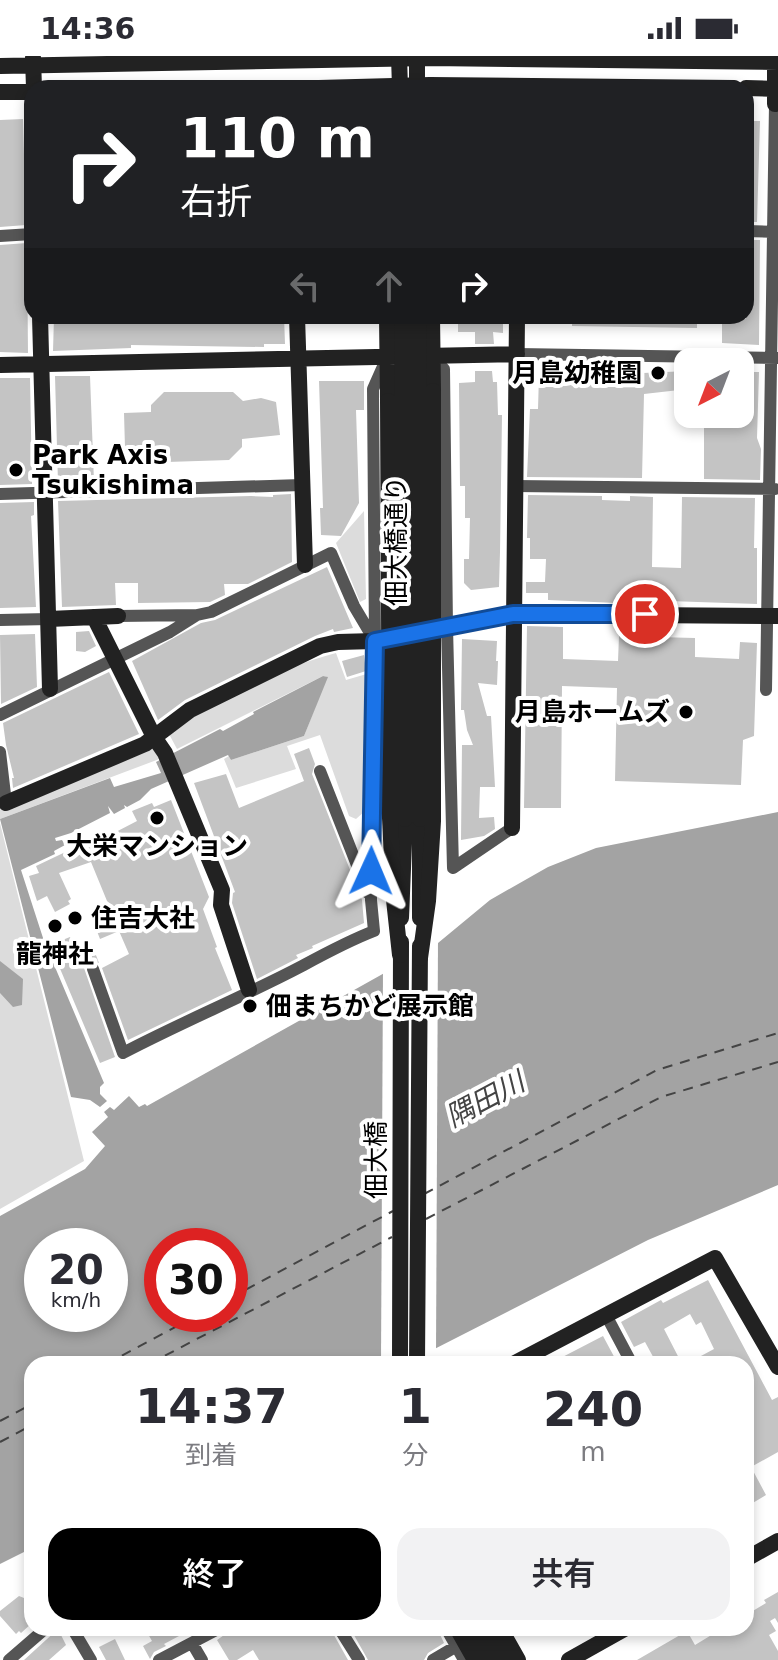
<!DOCTYPE html>
<html lang="ja">
<meta charset="utf-8">
<style>
body{margin:0;font-family:"DejaVu Sans","Noto Sans JP",sans-serif;background:#f2f2f3;color:#2b2b33;height:100vh;display:flex;flex-direction:column;font-size:30px;white-space:nowrap}
*{box-sizing:border-box;margin:0}
p{font-size:26px;color:#7c7c81}
.icon{flex:none;width:44px;height:44px;fill:none;stroke:currentColor;stroke-width:2;stroke-linecap:round;stroke-linejoin:round}
.map{position:relative;flex:1;overflow:hidden}
.drawer{position:absolute;left:24px;top:1300px;width:730px;height:280px;display:flex;flex-direction:column;background:#fff;border-radius:24px;box-shadow:0 4px 12px #0003}
.drawer>*{flex:none}
.banner{position:absolute;left:24px;top:24px;width:730px;height:244px;border-radius:24px;box-shadow:0 4px 12px #0003;background:#202124;color:#fff;overflow:hidden}
.needle{width:52px;rotate:222deg}
.buttons{position:absolute;left:674px;top:292px;display:grid;gap:16px}
.buttons a{display:grid;place-items:center;width:80px;height:80px;border-radius:16px;background:#fff;box-shadow:0 4px 12px #0003;font-size:40px}
.speed{position:absolute;left:24px;top:1172px;display:flex;gap:16px;font-size:40px;font-weight:700;text-align:center}
.speed>*{display:grid;place-content:center;width:104px;height:104px;border-radius:50%;background:#fff;box-shadow:0 4px 12px #0003;line-height:1}
.speed small{font-size:20px;font-weight:400}
.speed .limit{border:12px solid #d22;background:#fff;color:#111}
.pin{position:absolute;display:grid;place-items:center;width:68px;height:68px;color:#fff;margin:-34px;border:4px solid #fff;border-radius:50%;box-shadow:0 2px 8px #0007}
.me{position:absolute;width:88px;margin:-44px;rotate:1deg;stroke-linejoin:round;filter:drop-shadow(0 0 6px #0008)}
.turn{display:flex;align-items:center;gap:28px;height:168px;padding:0 24px;font-size:36px}
.turn .icon{width:104px;height:104px;stroke-width:2.5}
.turn b{display:block;font-size:56px;line-height:68px}
.lanes{display:flex;align-items:center;height:76px;padding:0 24px;background:#0003;justify-content:center;gap:40px;direction:ltr}
.lanes .off{opacity:.35}
.eta{display:flex;justify-content:space-evenly;align-items:center;height:136px;text-align:center}
.eta b{font-size:48px;font-weight:600;line-height:56px}
.action{display:flex;gap:16px;margin-top:auto;padding:16px 24px}
.action a{flex:1;height:92px;border-radius:24px;background:#000;color:#fff;font-size:32px;font-weight:600;line-height:92px;text-align:center}
.action a+a{background:#f2f2f3;color:#2b2b33}
.status{display:flex;justify-content:space-between;align-items:center;height:56px;padding:0 40px;background:#fff;direction:ltr}
.status svg{height:22px;fill:currentColor}
.map>svg:first-child{display:block}
.green{fill:#dcdcdc}
.water{fill:#a3a3a3;fill-rule:evenodd}
.pier{fill:#fff}
.lines{fill:none;stroke-linecap:round;stroke-linejoin:round}
.ferry{stroke:#444;stroke-width:2;stroke-dasharray:10 8;stroke-linecap:butt}
.building{fill:#c4c4c4}
.street{stroke:#555;stroke-width:12}
.secondary{stroke:#222;stroke-width:16}
.secondary-bridge{stroke:#222;stroke-width:16}
.route-casing{stroke:#114b97;stroke-width:20}
.route{stroke:#1a73e8;stroke-width:14}
.poi-dot{fill:#000;stroke:#fff;stroke-width:3}
.labels{text-anchor:middle;stroke-width:8;stroke-linejoin:round;paint-order:stroke}
.poi-label{font-size:26px;font-weight:bold;fill:#000;stroke:#fff;text-anchor:start}
.street-label{font-size:26px;fill:#000;stroke:#fff}
.water-label{font-size:28px;font-style:italic;fill:#444;stroke:#fff}
</style>
<div class="status"><b>14:36</b><svg viewBox="0 0 49 12"><path d="M0 12V9h3v3zM5 12V6h3v6zM10 12V3h3v9zM15 12V0h3v12zM26 1h20v11H26zM47 4h2v5h-2z"/></svg></div>
<div class="map">
<svg width="778" height="1604" viewBox="0 0 778 1604">
<rect width="100%" height="100%" fill="#fff"/>
<path class="green" d="M 364,455 L 366,543 L 360,546 L 336,487 Z
M 336,597 L 346,624 L 370,617 L 365,755 L 356,763 L 349,760 L 320,679 L 287,690 L 296,713 L 236,732 L 224,703 L 229,700 L 231,704 L 304,680 L 327,621 L 323,620 L 177,693 L 169,678 C 219,640 275,614 336,597 Z
M 152,685 L 162,702 L 0,763 L 0,740 Z
M 0,767 L 84,1105 L 0,1153 Z"/>
<path class="water" d="M 323,620 L 328,621 L 304,680 L 231,704 L 228,699 L 151,733 L 140,744 L 127,751 L 124,749 L 125,752 L 114,758 L 108,750 L 110,757 L 71,777 L 55,782 L 56,785 L 62,784 L 65,789 L 54,795 L 55,798 L 21,814 L 44,885 L 104,1027 L 100,1031 L 100,1038 L 107,1045 L 100,1051 L 90,1044 L 71,1041 L 0,763 L 110,722 L 114,731 L 161,717 L 156,706 L 220,673 L 223,675 L 254,658 L 253,656 Z
M 778,756 L 778,1129 L 648,1184 L 405,1308 L 32,1308 L 32,1492 L 0,1508 L 0,1160 L 85,1113 L 105,1090 L 92,1076 L 108,1061 L 104,1056 L 110,1051 L 114,1054 L 129,1040 L 139,1051 L 145,1048 L 147,1050 L 438,887 L 490,844 L 548,811 L 596,792 ZM 42,1190 L 110,1190 L 110,1258 L 42,1258 ZM 162,1190 L 230,1190 L 230,1258 L 162,1258 Z
M 0,905 L 23,923 L 22,949 L 13,951 L 0,937 Z"/>
<path class="pier" d="M 438,882 L 436,1297 L 413,1308 L 381,1308 L 383,913 Z"/>
<g class="lines">
<path class="ferry" d="M 424,1138 L 657,1014 L 778,977
M 426,1163 L 661,1041 L 778,1006
M 230,1242 L 393,1155
M 106,1308 L 200,1258
M 149,1308 L 392,1181
M 0,1365 L 32,1348
M 0,1386 L 32,1369"/>
</g>
<path class="building" d="M 23,63 L 26,169 L 0,171 L 0,64 Z
M 746,65 L 760,65 L 757,166 L 746,166 Z
M 746,184 L 760,184 L 759,289 L 722,287 L 722,262 L 746,263 Z
M 27,187 L 28,297 L 0,296 L 0,189 Z
M 79,260 L 284,260 L 285,288 L 264,288 L 264,291 L 131,289 L 131,292 L 53,295 L 54,261 Z
M 458,260 L 503,260 L 503,277 L 493,276 L 494,288 L 475,288 L 475,276 L 458,276 Z
M 572,260 L 697,260 L 697,272 L 572,270 Z
M 475,315 L 492,315 L 493,326 L 497,326 L 498,359 L 502,359 L 500,496 L 499,531 L 471,534 L 464,527 L 464,503 L 469,503 L 470,462 L 465,462 L 465,430 L 460,430 L 459,327 L 475,326 Z
M 688,315 L 688,333 L 644,338 L 642,422 L 527,421 L 530,353 L 538,353 L 539,319 L 644,321 L 643,317 Z
M 740,316 L 759,316 L 757,382 L 761,393 L 760,424 L 704,423 L 704,358 L 740,358 Z
M 55,320 L 90,320 L 94,426 L 58,427 Z
M 0,322 L 30,322 L 32,428 L 0,429 Z
M 319,325 L 364,325 L 364,354 L 356,354 L 359,447 L 341,480 L 321,479 L 320,452 L 323,452 Z
M 164,336 L 233,336 L 243,345 L 261,342 L 276,346 L 280,379 L 242,383 L 242,391 L 229,404 L 167,406 L 152,392 L 125,392 L 124,357 L 151,356 L 151,349 Z
M 291,438 L 292,506 L 248,528 L 224,528 L 225,539 L 210,546 L 138,547 L 138,527 L 115,527 L 116,549 L 62,551 L 58,445 L 251,440 L 273,441 L 273,439 Z
M 528,439 L 602,440 L 602,444 L 630,445 L 630,440 L 653,441 L 652,511 L 681,512 L 682,441 L 755,442 L 754,492 L 757,492 L 757,548 L 639,544 L 617,543 L 617,547 L 548,544 L 548,537 L 526,537 L 526,526 L 545,526 L 546,503 L 530,503 L 530,482 L 527,482 Z
M 34,446 L 34,459 L 31,460 L 36,551 L 0,552 L 0,447 Z
M 327,511 L 353,572 L 334,576 L 333,573 L 315,580 L 185,644 L 158,664 L 132,605 L 201,567 L 215,564 Z
M 527,570 L 563,571 L 563,603 L 618,605 L 619,580 L 695,582 L 695,601 L 739,603 L 740,586 L 757,587 L 754,680 L 743,684 L 741,729 L 615,725 L 617,632 L 562,630 L 561,752 L 524,752 Z
M 89,575 L 96,590 L 85,596 L 76,595 L 76,576 Z
M 35,578 L 37,631 L 1,648 L 0,579 Z
M 462,583 L 497,585 L 496,605 L 498,605 L 497,629 L 478,627 L 487,660 L 491,660 L 495,731 L 480,731 L 479,762 L 494,761 L 495,773 L 484,780 L 461,784 L 462,689 L 473,689 L 467,674 L 464,654 L 461,654 Z
M 364,599 L 366,615 L 347,621 L 342,605 Z
M 109,616 L 139,678 L 13,732 L 12,722 L 14,722 L 6,689 L 3,667 Z
M 309,692 L 315,708 L 312,718 L 362,844 L 364,867 L 312,890 L 313,892 L 296,899 L 298,902 L 257,923 L 232,847 L 233,837 L 235,836 L 194,727 L 226,718 L 239,752 L 304,725 L 294,698 Z
M 171,744 L 209,841 L 203,853 L 217,891 L 215,892 L 232,934 L 128,984 L 102,912 L 129,898 L 119,875 L 100,883 L 95,870 L 114,862 L 91,806 L 59,817 L 71,843 L 68,845 L 70,848 L 55,856 L 47,840 L 37,845 L 29,820 L 39,817 L 36,810 L 78,790 L 84,789 L 85,792 L 137,765 L 132,755 L 152,747 L 154,751 Z
M 70,881 L 78,901 L 94,894 L 99,907 L 91,904 L 84,912 L 115,1001 L 100,1007 L 50,889 Z
M 708,1224 L 772,1344 L 778,1341 L 778,1396 L 751,1411 L 766,1439 L 746,1451 L 746,1308 L 686,1308 L 714,1293 L 701,1266 L 696,1269 L 690,1258 L 664,1273 L 682,1308 L 657,1308 L 645,1286 L 634,1291 L 621,1266 L 661,1244 L 663,1247 Z
M 603,1280 L 618,1308 L 549,1308 Z
M 32,1535 L 32,1567 L 21,1577 L 19,1575 L 16,1578 L 0,1560 L 0,1555 L 19,1540 L 24,1542 Z
M 778,1536 L 778,1567 L 775,1562 L 770,1565 L 776,1575 L 769,1579 L 778,1595 L 778,1604 L 637,1604 L 687,1575 L 695,1589 L 723,1572 L 746,1572 L 746,1559 L 766,1547 L 764,1544 Z
M 159,1572 L 194,1572 L 164,1588 L 166,1590 L 154,1596 L 150,1603 L 143,1590 L 152,1585 L 148,1578 Z
M 229,1572 L 330,1572 L 348,1604 L 259,1604 L 253,1594 L 237,1604 L 229,1604 L 217,1584 L 227,1577 Z
M 350,1572 L 437,1572 L 444,1587 L 428,1597 L 424,1604 L 368,1604 Z
M 58,1573 L 66,1589 L 49,1604 L 24,1604 Z
M 115,1583 L 125,1604 L 106,1604 L 99,1591 Z"/>
<g class="lines">
<path class="street" d="M 746,175 L 778,176
M 0,180 L 32,178
M 517,298 L 777,302
M 432,300 L 444,313 L 447,571 L 453,812
M 515,430 L 775,433
M 0,438 L 302,429
M 118,560 L 197,559 L 211,556 L 331,497 L 354,550 L 373,582
M 0,564 L 49,563
M 766,634 L 775,48
M 0,659 L 170,576 L 197,559
M 0,696 L 6,747
M 320,715 L 368,837
M 453,812 L 512,772
M 93,913 L 123,997 C 182,966 243,941 302,910 C 326,897 348,885 374,875 L 371,844 L 375,585 L 373,333 L 385,306
M 606,1259 L 632,1308
M 72,1572 L 91,1604
M 339,1572 L 359,1604
M 446,1572 L 464,1604
M 192,1587 L 202,1604
M 9,1604 L 46,1572
M 159,1604 L 220,1572
M 433,1604 L 455,1591"/>
<path class="secondary" d="M 33,2 L 34,32
M 0,10 L 430,2 L 778,6
M 319,32 L 430,29 L 734,32
M 746,32 L 778,33
M 0,36 L 32,36
M 775,48 L 775,0
M 40,260 L 50,633
M 297,260 L 305,509
M 387,260 L 388,345
M 432,260 L 433,335
M 0,309 L 517,298
M 94,561 L 154,681 L 165,697 L 222,834 L 221,849 L 249,934
M 49,563 L 118,560
M 6,747 L 145,688 L 190,654 L 320,590 L 338,586 L 375,585 L 513,558 L 778,560
M 420,763 L 420,862
M 512,772 L 517,260
M 401,862 L 405,763
M 400,1308 L 401,886
M 417,1308 L 420,890
M 513,1308 L 715,1202 L 778,1311
M 746,1503 L 778,1485
M 457,1572 L 475,1604
M 471,1572 L 489,1604
M 487,1572 L 504,1604
M 500,1572 L 518,1604
M 569,1604 L 626,1572"/>
<path class="secondary-bridge" d="M 399,0 L 400,32
M 417,0 L 417,32
M 402,260 L 405,763
M 418,260 L 420,763
M 388,345 L 390,762 L 394,844 L 400,899
M 420,902 L 428,845 L 433,765 L 433,335"/>
</g>
<g class="lines">
<g class="route-casing">
<path id="route" d="M 371,815 L 375,585 L 513,558 L 645,558"/>
</g>
<use href="#route" class="route"/>
</g>
<g class="poi-dot">
<circle cx="658" cy="317" r="8"/>
<circle cx="16" cy="414" r="8"/>
<circle cx="686" cy="656" r="8"/>
<circle cx="157" cy="762" r="8"/>
<circle cx="75" cy="862" r="8"/>
<circle cx="55" cy="870" r="8"/>
<circle cx="250" cy="950" r="8"/>
</g>
<g class="labels">
<g class="poi-label">
<text x="642" y="326" text-anchor="end">月島幼稚園</text>
<text x="32" y="408">Park Axis<tspan x="32" dy="30">Tsukishima</tspan></text>
<text x="670" y="665" text-anchor="end">月島ホームズ</text>
<text x="157" y="799" text-anchor="middle">大栄マンション</text>
<text x="91" y="871">住吉大社</text>
<text x="55" y="907" text-anchor="middle">龍神社</text>
<text x="266" y="959">佃まちかど展示館</text>
</g>
<g class="street-label">
<text transform="translate(396 485) rotate(-90)" y="9">佃大橋通り</text>
<text transform="translate(376 1104) rotate(-90)" y="9">佃大橋</text>
</g>
<g class="water-label">
<text transform="translate(485 1043) rotate(-28)" y="10">隅田川</text>
</g>
</g>
</svg>
<div class="buttons">
<a><svg class="needle" viewBox="-14 -14 28 28"><path d="M0-13l5 13h-10z" fill="#e53935"/><path d="M0 13l5-13h-10z" fill="#7c7c81"/></svg></a>
</div>
<div class="speed"><div>20<small>km/h</small></div><div class="limit">30</div></div>
<div class="pin" style="left:645px;top:558px;background:#d93025"><svg class="icon" aria-label="arrive" viewBox="0 0 24 24"><path d="M6 21V4h12l-3 4 3 4H6"/></svg></div>
<svg class="me" style="left:371px;top:815px" viewBox="-20 -20 40 40"><path d="M0-17L14 15 0 8-14 15z" fill="#1a73e8" stroke="#fff" stroke-width="4"/></svg>
<div class="banner">
<div class="turn"><svg class="icon" aria-label="right" viewBox="0 0 24 24"><path d="M7 20v-9h11M14 6l5 5-5 5"/></svg><div><b>110 m</b>右折</div></div>
<div class="lanes"><svg class="icon off" aria-label="left" viewBox="0 0 24 24"><path d="M17 20v-9H6M10 6l-5 5 5 5"/></svg><svg class="icon off" aria-label="ahead" viewBox="0 0 24 24"><path d="M12 20V5M6 11l6-6 6 6"/></svg><svg class="icon" aria-label="right" viewBox="0 0 24 24"><path d="M7 20v-9h11M14 6l5 5-5 5"/></svg></div>
</div>
<section class="drawer">
<div class="eta">
<div><b>14:37</b><p>到着</p></div>
<div><b>1</b><p>分</p></div>
<div><b>240</b><p>m</p></div>
</div>
<div class="action"><a>終了</a><a>共有</a></div>
</section>
</div>
